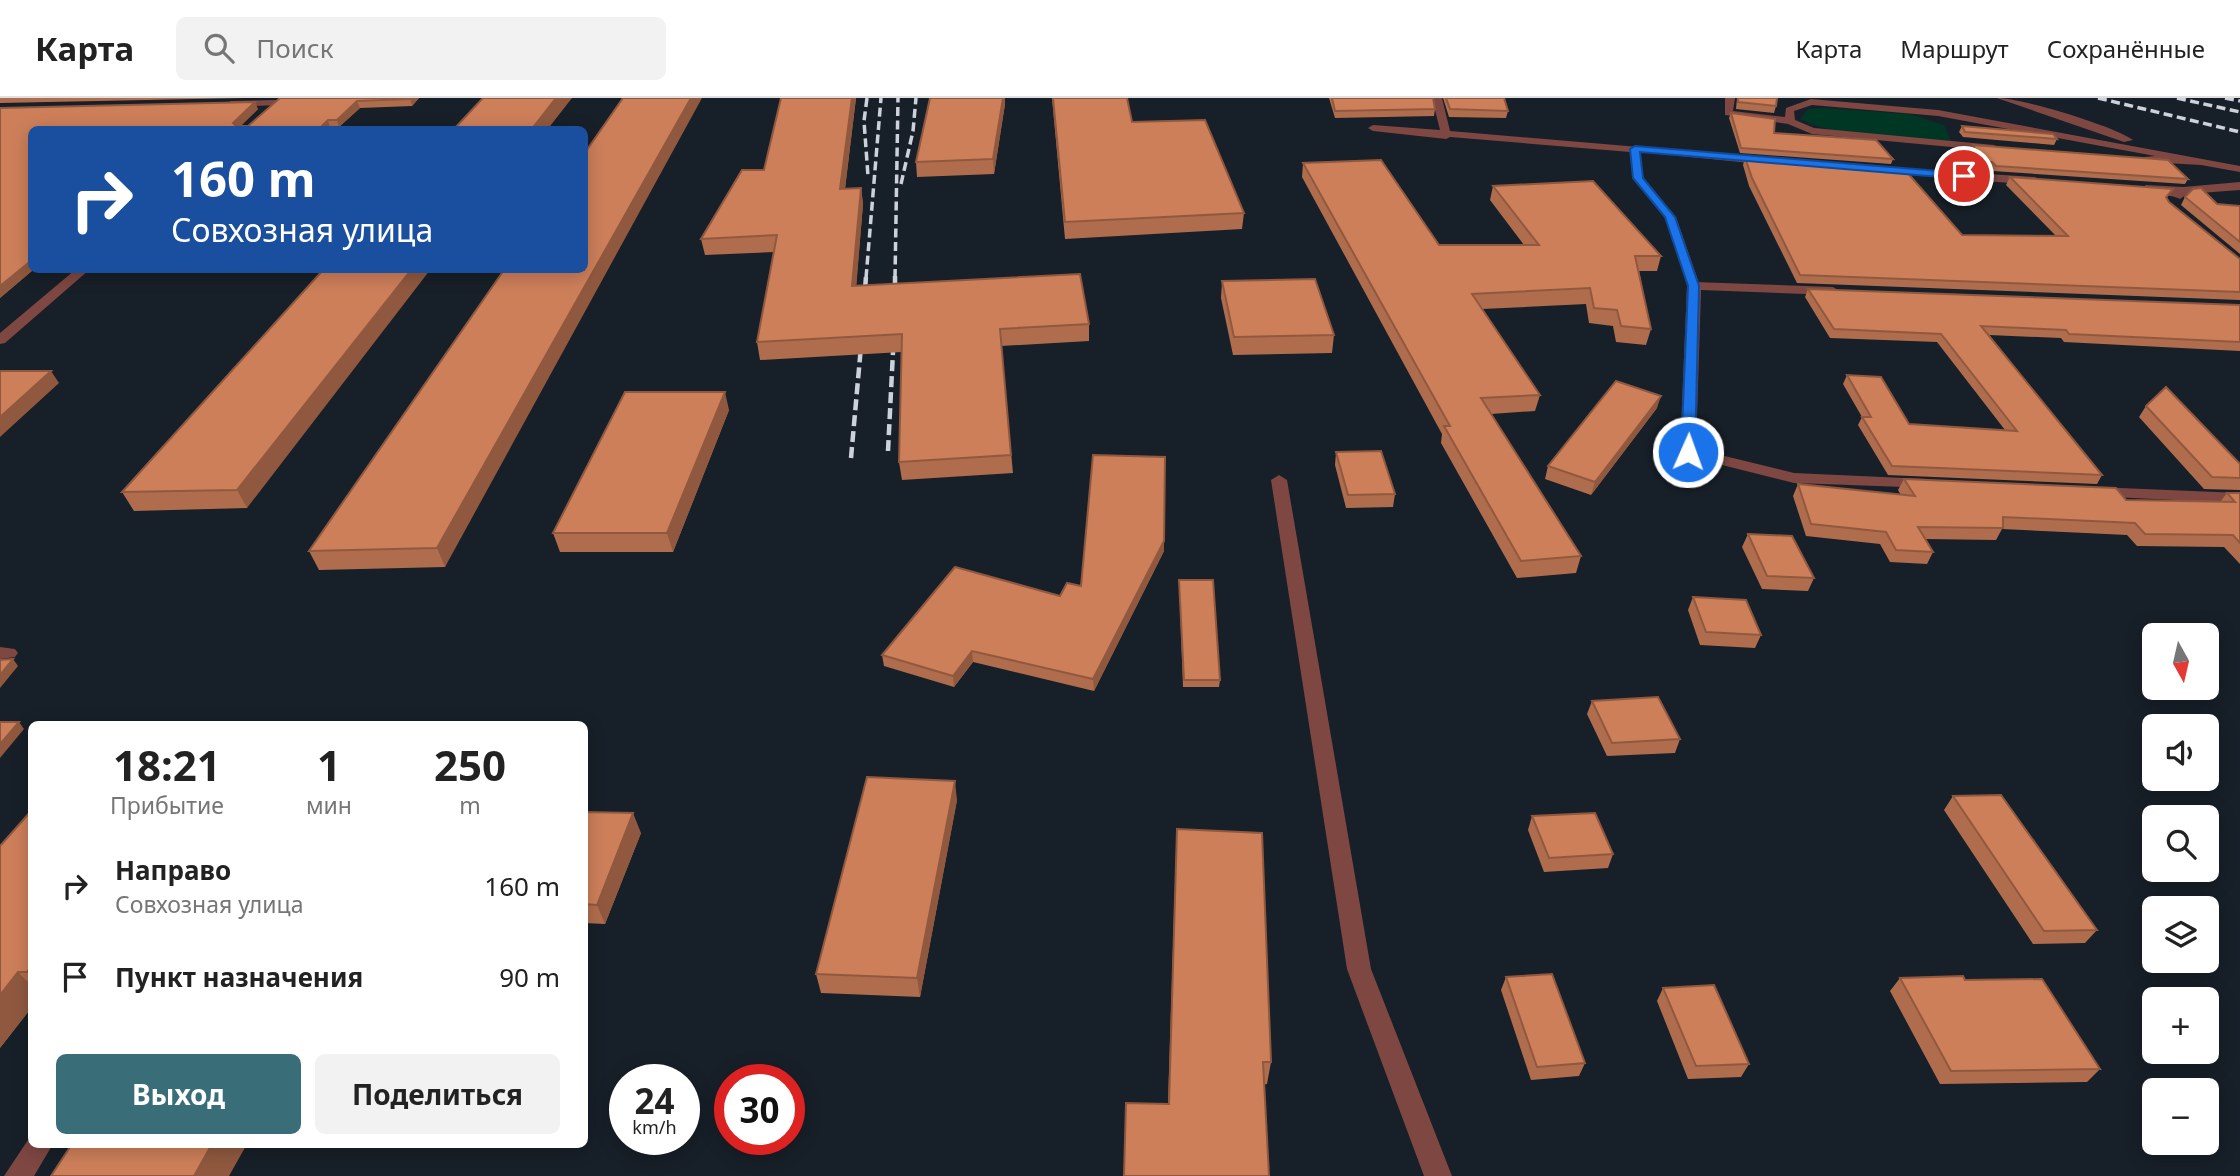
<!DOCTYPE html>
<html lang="ru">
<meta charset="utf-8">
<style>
body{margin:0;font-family:"Noto Sans",sans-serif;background:#f2f2f2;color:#222;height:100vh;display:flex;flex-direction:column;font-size:26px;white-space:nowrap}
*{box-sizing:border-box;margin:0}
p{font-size:23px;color:#767676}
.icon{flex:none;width:38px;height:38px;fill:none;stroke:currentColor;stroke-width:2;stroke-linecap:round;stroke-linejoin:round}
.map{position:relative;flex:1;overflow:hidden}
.details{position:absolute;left:28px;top:623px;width:560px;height:427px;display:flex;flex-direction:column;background:#fff;border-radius:10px;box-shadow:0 4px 18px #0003}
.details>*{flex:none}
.guide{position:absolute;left:28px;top:28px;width:560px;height:147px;border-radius:10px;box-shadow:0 4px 18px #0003;background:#1a4fa0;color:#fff;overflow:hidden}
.needle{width:46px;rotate:172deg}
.controls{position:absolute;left:2142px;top:525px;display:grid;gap:14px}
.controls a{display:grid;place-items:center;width:77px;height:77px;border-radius:10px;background:#fff;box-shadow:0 4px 18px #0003;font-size:35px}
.speed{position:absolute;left:609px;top:966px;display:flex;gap:14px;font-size:35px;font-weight:700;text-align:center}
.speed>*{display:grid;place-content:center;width:91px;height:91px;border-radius:50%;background:#fff;box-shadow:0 4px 18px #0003;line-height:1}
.speed small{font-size:18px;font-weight:400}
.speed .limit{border:10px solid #d22;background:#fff;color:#111}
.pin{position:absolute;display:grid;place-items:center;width:60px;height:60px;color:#fff;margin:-30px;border:4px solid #fff;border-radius:50%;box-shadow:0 2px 7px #0007}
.me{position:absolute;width:77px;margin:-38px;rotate:2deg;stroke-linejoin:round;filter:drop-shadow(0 0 5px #0008)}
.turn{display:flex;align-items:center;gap:24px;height:147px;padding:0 28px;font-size:32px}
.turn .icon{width:91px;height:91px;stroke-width:2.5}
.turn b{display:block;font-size:49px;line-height:60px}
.eta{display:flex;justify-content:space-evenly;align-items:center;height:119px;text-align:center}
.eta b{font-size:42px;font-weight:700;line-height:49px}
.primary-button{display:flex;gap:14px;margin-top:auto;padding:14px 28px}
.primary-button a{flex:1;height:80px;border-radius:10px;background:#396d78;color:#fff;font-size:28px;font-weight:700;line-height:80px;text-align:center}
.primary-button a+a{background:#f2f2f2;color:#222}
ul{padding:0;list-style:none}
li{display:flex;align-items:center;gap:21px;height:91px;padding:0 28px}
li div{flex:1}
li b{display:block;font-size:26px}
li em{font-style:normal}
header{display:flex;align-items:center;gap:42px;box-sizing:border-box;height:98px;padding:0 35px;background:#fff;border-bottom:2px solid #e0e0e0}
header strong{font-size:33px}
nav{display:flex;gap:38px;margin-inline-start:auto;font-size:24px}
.search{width:490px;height:63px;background:#f2f2f2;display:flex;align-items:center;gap:18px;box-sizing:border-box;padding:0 24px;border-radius:10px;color:#767676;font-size:26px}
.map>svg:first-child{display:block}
.green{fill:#003624}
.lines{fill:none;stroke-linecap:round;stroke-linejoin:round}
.service{fill:#7e4742;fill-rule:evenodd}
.minor{fill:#7e4742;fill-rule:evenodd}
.rail-far1{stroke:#cdd2da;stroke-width:3.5;stroke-dasharray:9 4.5;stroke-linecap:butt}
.rail{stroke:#cdd2da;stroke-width:4.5;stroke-dasharray:11 5;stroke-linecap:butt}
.wall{fill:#b06d4d}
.shaded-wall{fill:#90593f}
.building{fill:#cd7f5a;stroke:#90593f;stroke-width:2}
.route{fill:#1a73e8;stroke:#114b97;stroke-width:2}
</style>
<header>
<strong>Карта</strong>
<div class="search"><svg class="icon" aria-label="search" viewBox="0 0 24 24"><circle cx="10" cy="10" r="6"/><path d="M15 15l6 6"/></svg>Поиск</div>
<nav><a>Карта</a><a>Маршрут</a><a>Сохранённые</a></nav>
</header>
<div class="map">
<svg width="2240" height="1078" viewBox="0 0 2240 1078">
<rect width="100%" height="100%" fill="#171f28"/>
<path class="green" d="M 1823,10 L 1910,16 L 1944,27 L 1951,43 C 1910,39 1834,40 1800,21 L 1808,11 Z"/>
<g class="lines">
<path class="service" d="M 1432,0 L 1442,0 L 1450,33 L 1639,49 L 1643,81 L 1676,119 L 1700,188 L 1698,191 L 1688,188 L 1665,120 L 1633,81 L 1630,54 L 1450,39 L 1446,41 L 1373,33 L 1368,30 L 1373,27 L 1440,32 Z
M 1725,0 L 1735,0 L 1733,13 L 1785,19 L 1786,10 L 1811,1 L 1938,12 L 2240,68 L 2240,74 L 2201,67 L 2148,64 L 2144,63 L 2144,59 L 2155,58 L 1938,18 L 1812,7 L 1794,13 L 1795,22 L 1814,30 L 1994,47 L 1999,50 L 1994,53 L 1812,36 L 1788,26 L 1725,17 Z
M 1997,0 C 2022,0 2114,28 2133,42 L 2124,44 Z
M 0,549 L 15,551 L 18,555 L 15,559 L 0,561 Z"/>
<path class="minor" d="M 275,2 L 280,5 L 279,7 L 231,9 L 226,6 L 231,3 Z
M 1635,48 L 1770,61 L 1776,64 L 1770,67 L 1631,53 L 1629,51 Z
M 1880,69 L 2035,79 L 2041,83 L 2035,87 L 1876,74 L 1874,72 Z
M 2240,84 L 2240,92 L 2187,96 L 2180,101 C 2169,95 2151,99 2140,91 L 2146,87 L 2183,89 Z
M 75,172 L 89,172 L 5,245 L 0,246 L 0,235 Z
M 1694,184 L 1833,189 L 1840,193 L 1833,197 L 1701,192 L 1696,351 L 1794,375 L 1926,381 L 1934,386 L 1932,390 L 1794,385 L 1682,357 L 1680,354 L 1687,188 Z
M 1279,377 L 1287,382 L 1371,871 L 1452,1078 L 1424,1078 L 1347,871 L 1271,382 Z
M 2096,389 L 2240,395 L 2240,405 L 2090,398 L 2088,394 L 2090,390 Z
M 32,1036 L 32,1046 L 53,1046 L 34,1078 L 4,1078 Z"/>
<path class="rail-far1" d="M 867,0 L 864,23 L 868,78
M 2098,0 L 2240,34
M 2177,0 L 2240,14
M 2225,0 L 2240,3
M 901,86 L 913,33 L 916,0
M 866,180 L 881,0
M 895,180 L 898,0"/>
<path class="rail" d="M 895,178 L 895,206
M 864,206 L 866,178
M 888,353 L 894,234
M 851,360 L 862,237"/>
</g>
<path class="wall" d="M 0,0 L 244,0 L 0,5 Z
M 280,0 L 419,0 L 412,8 L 360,10 L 339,29 L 330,29 L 328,32 L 32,32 L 32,172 L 33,172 L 0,200 L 0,10 L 258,11 L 240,28 L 248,28 Z
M 623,0 L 445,469 L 319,472 L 309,453 Z
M 781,0 L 856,0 L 845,91 L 861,90 L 863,106 L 856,188 L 1089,226 L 1089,243 L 1001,248 L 1013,375 L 902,382 L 899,364 L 902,254 L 760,262 L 757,244 L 774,154 L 705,157 L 701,141 L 764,72 Z
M 930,0 L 1005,0 L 1005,6 L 994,76 L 917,79 L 916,64 Z
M 1052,0 L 1127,0 L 1132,24 L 1244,115 L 1242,131 L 1065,141 Z
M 1329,0 L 1433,0 L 1435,11 L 1434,18 L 1335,20 Z
M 1443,0 L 1504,0 L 1508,13 L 1506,20 L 1449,19 Z
M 1737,0 L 1777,0 L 1776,8 L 1774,15 L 1736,11 Z
M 1731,15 L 1774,35 L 1893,61 L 1891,66 L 1740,55 L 1729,20 Z
M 1962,28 L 2057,41 L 2054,47 L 1963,39 L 1959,34 Z
M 1973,47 L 2188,81 L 2185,86 L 1993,73 L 1990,70 L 1979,69 L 1970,53 Z
M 1745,59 L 1962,137 L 2056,138 L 2006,87 L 2010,79 L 2173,91 L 2166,101 L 2169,104 L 2240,161 L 2240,202 L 1797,185 L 1749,88 L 1743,67 Z
M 1303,65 L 1439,147 L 1524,147 L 1490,102 L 1493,88 L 1661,158 L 1657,173 L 1639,173 L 1651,231 L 1646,247 L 1616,244 L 1613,228 L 1589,225 L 1586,206 L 1482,211 L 1540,297 L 1535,313 L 1491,316 L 1581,458 L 1576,475 L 1517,480 L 1441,345 L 1442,336 L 1302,79 Z
M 2185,99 L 2217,106 L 2240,108 L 2240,156 L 2181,107 Z
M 323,172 L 247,410 L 134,413 L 122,394 Z
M 1222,183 L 1334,237 L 1332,255 L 1233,257 L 1221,200 Z
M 1808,191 L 2240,207 L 2240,253 L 2064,244 L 2061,240 L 1989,237 L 2102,377 L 2097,386 L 1888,377 L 1858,327 L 1862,319 L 1843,286 L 1847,277 L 1909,326 L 2005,332 L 1937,244 L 1830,240 L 1805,199 Z
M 2146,308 L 2240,366 L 2240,392 L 2204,391 L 2139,319 Z
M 1657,310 L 1591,397 L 1545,381 L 1548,368 Z
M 729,312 L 673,454 L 560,454 L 553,435 Z
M 1336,354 L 1395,396 L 1393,409 L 1346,410 L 1335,367 Z
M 1904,381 L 2126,402 L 2221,403 L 2227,395 L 2240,395 L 2240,466 L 2224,449 L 2137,448 L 2127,437 L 2002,431 L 1996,442 L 1925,441 L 1933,454 L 1927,466 L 1890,464 L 1880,446 L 1806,438 L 1793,398 L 1798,386 L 1901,397 L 1898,392 Z
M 1748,436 L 1814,480 L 1808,493 L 1762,491 L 1742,449 Z
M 1164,453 L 1094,593 L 973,564 L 954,589 L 884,568 L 882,557 L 1060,498 Z
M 1179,482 L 1220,582 L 1219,589 L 1183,589 Z
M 1693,499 L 1761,537 L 1755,550 L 1700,547 L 1688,512 Z
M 1592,603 L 1680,641 L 1675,655 L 1607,658 L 1587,616 Z
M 1953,698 L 2097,832 L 2085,845 L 2033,846 L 1944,712 Z
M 957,702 L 920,899 L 821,895 L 816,876 Z
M 32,712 L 32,909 L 0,950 Z
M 584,714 L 641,735 L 605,826 L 584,825 Z
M 1532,718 L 1613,756 L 1608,770 L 1544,774 L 1528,732 Z
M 1176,754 L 1271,964 L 1267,986 L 1168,1006 Z
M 1506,879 L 1585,965 L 1579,978 L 1531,982 L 1501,892 Z
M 1900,880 L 1965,882 L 2100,971 L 2087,984 L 1940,986 L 1890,893 Z
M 1663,890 L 1749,966 L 1741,979 L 1688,981 L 1657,903 Z"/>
<path class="shaded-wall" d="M 411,0 L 419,0 L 412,8 L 410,1 Z
M 556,0 L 572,0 L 547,32 L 531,32 Z
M 691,0 L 702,0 L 445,469 L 437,450 Z
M 852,0 L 856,0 L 843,107 L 840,91 Z
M 1003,0 L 1005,0 L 1005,6 L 994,76 L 993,61 Z
M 357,3 L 360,10 L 339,29 L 337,22 Z
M 255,4 L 258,11 L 237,32 L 233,25 Z
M 328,22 L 330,29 L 328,32 L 318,32 Z
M 861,90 L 863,106 L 855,205 L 852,188 Z
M 32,162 L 32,172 L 33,172 L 0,200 L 0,188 Z
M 411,172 L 430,172 L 247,410 L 237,392 Z
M 51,273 L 59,285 L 0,339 L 0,319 Z
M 725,294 L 729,312 L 673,454 L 667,435 Z
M 1661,298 L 1657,310 L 1591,397 L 1595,384 Z
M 1164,443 L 1164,453 L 1094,593 L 1093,581 Z
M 972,553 L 973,564 L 954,589 L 953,578 Z
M 13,561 L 18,568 L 0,590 L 0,577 Z
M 19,624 L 24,631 L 0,660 L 0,646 Z
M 955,683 L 957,702 L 920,899 L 917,880 Z
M 633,715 L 641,735 L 605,826 L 597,807 Z
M 32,868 L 32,879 L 27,874 Z
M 18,874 L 32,888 L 32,909 L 0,950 L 0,897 Z
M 212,1046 L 247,1046 L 229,1078 L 194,1078 Z"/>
<path class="building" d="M 280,0 L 411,0 L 410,1 L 357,3 L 337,22 L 328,22 L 318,32 L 32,32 L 32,162 L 0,188 L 0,10 L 255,4 L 233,25 L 236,28 L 248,28 Z
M 483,0 L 556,0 L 531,32 L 453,32 Z
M 623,0 L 691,0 L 437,450 L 309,453 L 504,172 L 584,172 L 584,56 Z
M 781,0 L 852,0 L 840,91 L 861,90 L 852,188 L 1080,176 L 1089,226 L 1000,231 L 1011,357 L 899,364 L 902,236 L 757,244 L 777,137 L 701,141 L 742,72 L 764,72 Z
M 930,0 L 1003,0 L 993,61 L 916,64 Z
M 1053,0 L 1127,0 L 1132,24 L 1205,22 L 1244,115 L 1065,124 Z
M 1332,0 L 1433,0 L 1435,11 L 1335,13 Z
M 1446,0 L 1504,0 L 1508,13 L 1450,11 Z
M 1738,0 L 1777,0 L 1776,8 L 1738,4 Z
M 1731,15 L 1775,21 L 1774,35 L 1876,42 L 1893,61 L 1741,50 Z
M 1962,28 L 2053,36 L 2057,41 L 1965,34 Z
M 1973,47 L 2168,62 L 2188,81 L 1996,68 L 1992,64 L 1982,64 Z
M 1745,59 L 1905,72 L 1962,137 L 2068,138 L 2010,79 L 2173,91 L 2166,99 L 2169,104 L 2240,161 L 2240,194 L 1800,177 L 1752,80 Z
M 1381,62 L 1439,147 L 1539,147 L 1493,88 L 1593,83 L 1661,158 L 1635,158 L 1651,231 L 1621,228 L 1617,212 L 1594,210 L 1590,190 L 1472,196 L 1540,297 L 1481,300 L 1581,458 L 1521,463 L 1444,328 L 1450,328 L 1303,65 Z
M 2201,90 L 2217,106 L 2240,108 L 2240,144 L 2185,99 L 2193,91 Z
M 323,172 L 411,172 L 237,392 L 122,394 Z
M 1315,181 L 1334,237 L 1234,239 L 1222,183 Z
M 1808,191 L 2240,207 L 2240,244 L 2069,236 L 2066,232 L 1981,228 L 2102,377 L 1892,368 L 1862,319 L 1871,319 L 1847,277 L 1881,279 L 1909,326 L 2017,333 L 1941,236 L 1834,231 Z
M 1,273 L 51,273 L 0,319 L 0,274 Z
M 1616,283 L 1661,298 L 1595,384 L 1548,368 Z
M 2166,289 L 2240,366 L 2240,380 L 2212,379 L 2146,308 Z
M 625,294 L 725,294 L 667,435 L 553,435 Z
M 1381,353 L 1395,396 L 1348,397 L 1336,354 Z
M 1093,357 L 1165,359 L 1164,443 L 1093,581 L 972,553 L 953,578 L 882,557 L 955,469 L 1060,498 L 1067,485 L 1081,488 Z
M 1904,381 L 2116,390 L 2126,402 L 2235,404 L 2227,395 L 2240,395 L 2240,445 L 2233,437 L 2145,436 L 2135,425 L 2003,419 L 2003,430 L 1918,429 L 1933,454 L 1896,452 L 1886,434 L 1811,426 L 1798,386 L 1915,398 Z
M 1748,436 L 1792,438 L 1814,480 L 1767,478 Z
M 1179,482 L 1213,482 L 1220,582 L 1184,582 Z
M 1693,499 L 1746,502 L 1761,537 L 1706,534 Z
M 13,561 L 0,577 L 0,562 Z
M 1658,599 L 1680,641 L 1612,645 L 1592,603 Z
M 0,624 L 19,624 L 0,646 Z
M 867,679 L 955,683 L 917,880 L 816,876 Z
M 2001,697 L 2097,832 L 2044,833 L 1953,698 Z
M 32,712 L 32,868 L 27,874 L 18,874 L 0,897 L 0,748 Z
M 584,714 L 633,715 L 597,807 L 584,806 Z
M 1595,715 L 1613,756 L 1549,760 L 1532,718 Z
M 1177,731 L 1262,735 L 1271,964 L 1263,964 L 1269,1078 L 1124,1078 L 1126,1005 L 1169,1006 Z
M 1552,876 L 1585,965 L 1537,969 L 1506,879 Z
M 1963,878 L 1965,882 L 2042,881 L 2100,971 L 1951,973 L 1900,880 Z
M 1714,887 L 1749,966 L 1696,968 L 1663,890 Z
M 72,1046 L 212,1046 L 194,1078 L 51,1078 Z"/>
<path class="route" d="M 1635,48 L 1964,75 L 1969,78 L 1964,81 L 1640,54 L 1643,80 L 1675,119 L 1699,188 L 1695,354 L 1688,358 L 1681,354 L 1688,188 L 1665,119 L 1633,80 L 1630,51 Z"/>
</svg>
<div class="controls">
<a><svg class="needle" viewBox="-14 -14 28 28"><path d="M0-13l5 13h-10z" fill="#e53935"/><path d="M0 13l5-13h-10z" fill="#767676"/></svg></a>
<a><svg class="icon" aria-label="sound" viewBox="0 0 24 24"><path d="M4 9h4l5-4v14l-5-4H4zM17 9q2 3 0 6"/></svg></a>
<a><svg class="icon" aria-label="search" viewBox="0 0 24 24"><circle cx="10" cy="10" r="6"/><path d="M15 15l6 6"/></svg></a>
<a><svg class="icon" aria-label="layers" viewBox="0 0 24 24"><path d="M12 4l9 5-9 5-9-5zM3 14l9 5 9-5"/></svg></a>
<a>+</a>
<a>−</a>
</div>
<div class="speed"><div>24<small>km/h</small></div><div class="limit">30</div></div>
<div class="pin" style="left:1964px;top:78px;background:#d93025"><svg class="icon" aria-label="arrive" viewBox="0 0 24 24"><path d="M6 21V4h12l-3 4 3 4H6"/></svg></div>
<svg class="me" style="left:1688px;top:354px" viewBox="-20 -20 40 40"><circle r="17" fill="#1a73e8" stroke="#fff" stroke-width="3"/><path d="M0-11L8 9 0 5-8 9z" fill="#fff"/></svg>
<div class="guide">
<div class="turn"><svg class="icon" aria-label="right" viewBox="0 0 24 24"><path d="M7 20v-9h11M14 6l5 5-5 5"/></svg><div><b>160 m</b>Совхозная улица</div></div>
</div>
<section class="details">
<div class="eta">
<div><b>18:21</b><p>Прибытие</p></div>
<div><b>1</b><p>мин</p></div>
<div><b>250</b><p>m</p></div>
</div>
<ul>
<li><svg class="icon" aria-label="right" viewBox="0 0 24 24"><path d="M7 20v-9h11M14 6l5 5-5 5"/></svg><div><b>Направо</b><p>Совхозная улица</p></div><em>160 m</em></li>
<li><svg class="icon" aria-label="arrive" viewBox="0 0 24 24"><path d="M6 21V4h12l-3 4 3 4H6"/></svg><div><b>Пункт назначения</b></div><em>90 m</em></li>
</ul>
<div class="primary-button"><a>Выход</a><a>Поделиться</a></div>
</section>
</div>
